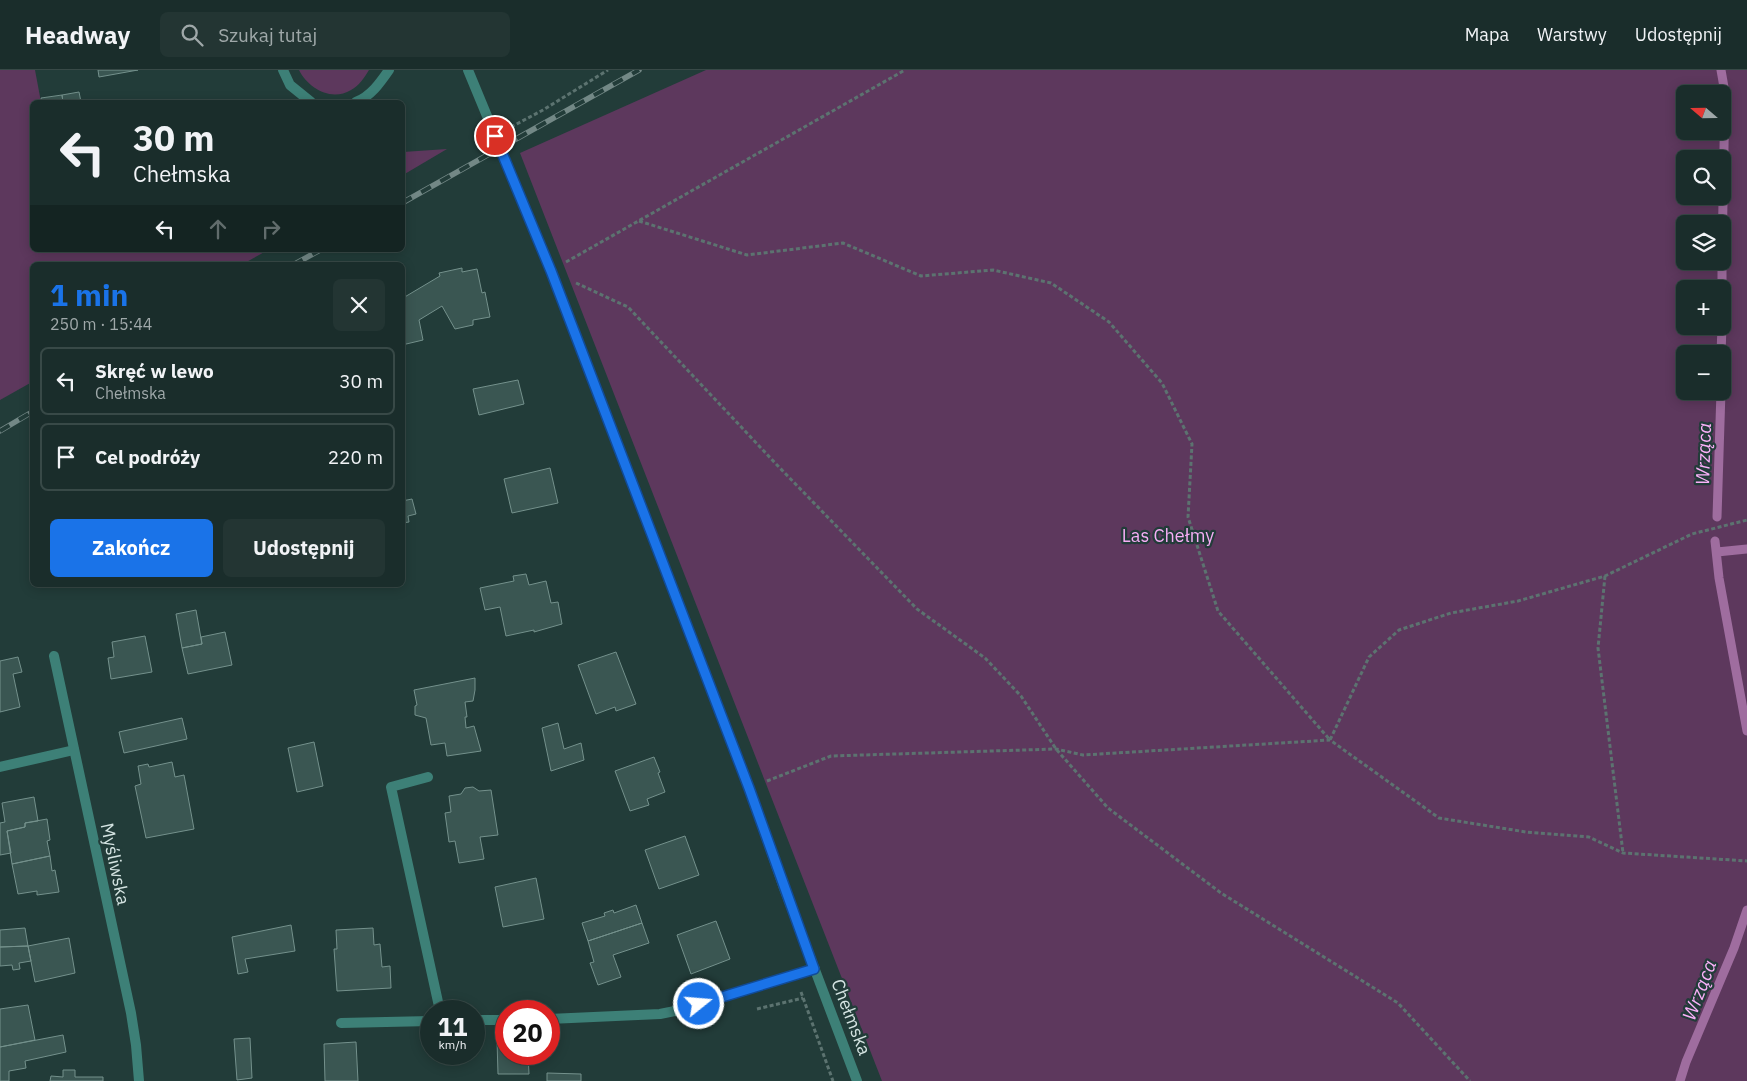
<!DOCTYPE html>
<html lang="pl">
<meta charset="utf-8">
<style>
body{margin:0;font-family:"IBM Plex Sans",sans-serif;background:#233533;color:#f1f3f6;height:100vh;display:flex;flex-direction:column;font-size:19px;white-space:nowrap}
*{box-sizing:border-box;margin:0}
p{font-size:16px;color:#9fa8a9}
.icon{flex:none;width:28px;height:28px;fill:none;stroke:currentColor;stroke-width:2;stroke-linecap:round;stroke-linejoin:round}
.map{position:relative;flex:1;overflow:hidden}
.side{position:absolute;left:30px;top:192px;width:375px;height:325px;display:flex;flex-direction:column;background:#1a2d2b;border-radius:8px;box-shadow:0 2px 12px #0003,0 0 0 1px #384947}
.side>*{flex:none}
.banner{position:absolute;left:30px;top:30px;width:375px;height:152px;border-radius:8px;box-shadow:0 2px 12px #0003,0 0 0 1px #384947;background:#1a2d2b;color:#f1f3f6;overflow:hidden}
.needle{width:32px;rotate:290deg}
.fabs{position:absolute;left:1676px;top:15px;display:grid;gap:10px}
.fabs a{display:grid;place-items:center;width:55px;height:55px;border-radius:8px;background:#1a2d2b;box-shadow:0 2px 12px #0003,0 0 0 1px #384947;font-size:25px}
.speed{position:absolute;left:420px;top:930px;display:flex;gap:10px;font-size:25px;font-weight:700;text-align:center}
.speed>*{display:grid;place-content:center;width:65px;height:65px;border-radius:50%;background:#1a2d2b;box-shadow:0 2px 12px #0003,0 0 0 1px #384947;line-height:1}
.speed small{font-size:12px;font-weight:400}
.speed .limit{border:8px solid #d22;background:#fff;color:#111}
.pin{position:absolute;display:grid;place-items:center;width:42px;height:42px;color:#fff;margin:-21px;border:2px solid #fff;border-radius:50%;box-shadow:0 1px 5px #0007}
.me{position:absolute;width:55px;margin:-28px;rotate:73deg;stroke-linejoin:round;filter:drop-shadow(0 0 4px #0008)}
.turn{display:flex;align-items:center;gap:18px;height:105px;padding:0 20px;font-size:22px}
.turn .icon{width:65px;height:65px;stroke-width:2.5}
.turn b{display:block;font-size:35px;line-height:42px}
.lanes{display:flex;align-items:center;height:48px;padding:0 20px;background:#0003;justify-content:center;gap:25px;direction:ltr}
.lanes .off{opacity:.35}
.round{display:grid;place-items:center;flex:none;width:52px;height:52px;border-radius:8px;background:#233533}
.summary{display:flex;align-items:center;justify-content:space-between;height:85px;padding:0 20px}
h1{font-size:30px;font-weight:700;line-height:38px;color:#1a73e8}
.action{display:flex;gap:10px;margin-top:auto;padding:10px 20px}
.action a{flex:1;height:58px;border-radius:8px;background:#1a73e8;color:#fff;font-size:20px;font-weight:700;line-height:58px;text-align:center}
.action a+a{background:#233533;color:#f1f3f6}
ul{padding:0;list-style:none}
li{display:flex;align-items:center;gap:15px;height:68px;margin:0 10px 8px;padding:0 10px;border:2px solid #384947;border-radius:8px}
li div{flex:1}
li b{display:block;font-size:19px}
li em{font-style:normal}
header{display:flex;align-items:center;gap:30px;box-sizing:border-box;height:70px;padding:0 25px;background:#1a2d2b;border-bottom:1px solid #384947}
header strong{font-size:24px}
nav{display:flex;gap:28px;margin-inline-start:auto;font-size:18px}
.search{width:350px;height:45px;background:#233533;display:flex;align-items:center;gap:12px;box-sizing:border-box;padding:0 18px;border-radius:8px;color:#9fa8a9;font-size:19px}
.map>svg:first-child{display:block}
.green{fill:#5d385d;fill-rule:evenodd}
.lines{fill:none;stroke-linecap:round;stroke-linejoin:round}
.stream{stroke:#9f6d9f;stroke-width:9}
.building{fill:#3a5652;stroke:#74918c}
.path{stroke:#5c7370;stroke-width:3;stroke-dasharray:4 2.5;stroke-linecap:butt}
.service{stroke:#3d8077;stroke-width:10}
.minor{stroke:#3d8077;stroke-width:10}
.tertiary{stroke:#3d8077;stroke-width:10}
.rail-casing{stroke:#738886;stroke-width:5.5}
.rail{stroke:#223c39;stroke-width:4;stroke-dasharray:11;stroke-linecap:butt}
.route-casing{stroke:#114b97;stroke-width:12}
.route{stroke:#1a73e8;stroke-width:9}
.labels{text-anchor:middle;stroke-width:4.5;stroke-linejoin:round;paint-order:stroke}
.park-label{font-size:18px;fill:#f6aef6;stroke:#223c39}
.street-label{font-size:18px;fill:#d5e4e2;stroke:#223c39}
.water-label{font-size:19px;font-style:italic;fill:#fab1f9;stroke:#223c39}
</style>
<header>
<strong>Headway</strong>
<div class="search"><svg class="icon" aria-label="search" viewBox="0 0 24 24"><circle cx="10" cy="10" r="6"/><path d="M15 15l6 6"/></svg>Szukaj tutaj</div>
<nav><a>Mapa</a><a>Warstwy</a><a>Udostępnij</a></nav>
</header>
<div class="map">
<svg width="1747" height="1011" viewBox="0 0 1747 1011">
<rect width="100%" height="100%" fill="#223c39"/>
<path class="green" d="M 0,0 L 35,0 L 41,32 L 32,32 L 32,180 L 268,180 L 241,195 L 32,195 L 32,312 L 0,330 Z
M 299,0 L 369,0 C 364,8 359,16 351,20 C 331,32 308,18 299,0 Z
M 706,0 L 1747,0 L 1747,1011 L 882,1011 L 520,83 ZM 1685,24 L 1722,24 L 1722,61 L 1685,61 ZM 1685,89 L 1722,89 L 1722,126 L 1685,126 ZM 1685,154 L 1722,154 L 1722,191 L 1685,191 ZM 1685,219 L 1722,219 L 1722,256 L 1685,256 ZM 1685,284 L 1722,284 L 1722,321 L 1685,321 Z
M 447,79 L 403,105 L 403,82 Z"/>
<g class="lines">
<path class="stream" d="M 1721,0 L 1725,23 L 1722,186
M 1722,219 L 1722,191
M 1721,284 L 1722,256
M 1717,447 L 1721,321
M 1715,471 L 1719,508 L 1747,661
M 1717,482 L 1747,479
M 1680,1011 L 1686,992 L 1734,878 L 1747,840"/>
</g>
<path class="building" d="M 98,0 L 138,0 L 99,7 Z
M 79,22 L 81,32 L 63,32 L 62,25 Z
M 62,25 L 63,32 L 42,32 L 41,28 Z
M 462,198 L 462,202 L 477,199 L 482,223 L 485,222 L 490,247 L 473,250 L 473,255 L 455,259 L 442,236 L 419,250 L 423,270 L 402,275 L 402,234 L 405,232 L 403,228 L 440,206 L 439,203 Z
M 518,310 L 524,334 L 479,345 L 473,319 Z
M 550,398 L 558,433 L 512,443 L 504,409 Z
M 412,429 L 416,444 L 408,446 L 409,452 L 402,453 L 402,431 Z
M 526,504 L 529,515 L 546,511 L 551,533 L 558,532 L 562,554 L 534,562 L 534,560 L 506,566 L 500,537 L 485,540 L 480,518 L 514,511 L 513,506 Z
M 196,540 L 202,574 L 182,578 L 176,544 Z
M 225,562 L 232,595 L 188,604 L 182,578 L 202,574 L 201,567 Z
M 145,566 L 152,602 L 111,609 L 108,588 L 114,587 L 112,572 Z
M 616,582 L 636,634 L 616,641 L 615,637 L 596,644 L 578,595 Z
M 18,587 L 22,602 L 13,604 L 20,637 L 0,642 L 0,591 Z
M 475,608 L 475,620 L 473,631 L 465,632 L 467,647 L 465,647 L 466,658 L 474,656 L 481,681 L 447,686 L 445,673 L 431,675 L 426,648 L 415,645 L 415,636 L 417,635 L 414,620 Z
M 182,648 L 187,669 L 124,683 L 119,662 Z
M 558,653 L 564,679 L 581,673 L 584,690 L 551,701 L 542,658 Z
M 314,672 L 323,716 L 297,722 L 288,678 Z
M 654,687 L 660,702 L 658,703 L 665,722 L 647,729 L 649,735 L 630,741 L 615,701 Z
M 172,692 L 175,707 L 184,705 L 194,759 L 146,768 L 135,716 L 141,714 L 138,696 L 148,694 L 149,697 Z
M 473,717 L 479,721 L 491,720 L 498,765 L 480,767 L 484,789 L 459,793 L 455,771 L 449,772 L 445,743 L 451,742 L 449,726 L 461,724 L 465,718 Z
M 34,727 L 38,751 L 25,753 L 25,757 L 7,761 L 11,783 L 0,785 L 0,753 L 5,752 L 2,733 Z
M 47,749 L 50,770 L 47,771 L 50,786 L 12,794 L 7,761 L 25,757 L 25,753 Z
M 685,766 L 699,805 L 659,819 L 645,780 Z
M 50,786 L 52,801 L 55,800 L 59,822 L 37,825 L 37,821 L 18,824 L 12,794 Z
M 536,808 L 544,849 L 503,857 L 495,817 Z
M 636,835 L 642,853 L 588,871 L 582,853 L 605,846 L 604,843 L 613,840 L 614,843 Z
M 716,851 L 730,889 L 691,904 L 677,865 Z
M 642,853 L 649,873 L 613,885 L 621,907 L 598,915 L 590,893 L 594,892 L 588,871 Z
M 291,855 L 295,881 L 245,889 L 248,902 L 238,904 L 232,867 Z
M 25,858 L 28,876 L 0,877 L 0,860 Z
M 373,858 L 374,875 L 380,874 L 382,897 L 390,896 L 391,918 L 337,921 L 334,879 L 337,879 L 336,860 Z
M 69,868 L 75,903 L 35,912 L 28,876 Z
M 28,876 L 31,891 L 19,893 L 20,899 L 13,900 L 12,895 L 0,896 L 0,877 Z
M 28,935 L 35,970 L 0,977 L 0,939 Z
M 63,965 L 66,982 L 25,991 L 26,998 L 9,1001 L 9,1011 L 0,1011 L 0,977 Z
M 250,968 L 252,1008 L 237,1010 L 234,969 Z
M 497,970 L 506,970 L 506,984 L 528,984 L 529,1004 L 498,1004 Z
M 356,972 L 358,1011 L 325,1011 L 324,974 Z
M 63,1000 L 75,1000 L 75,1007 L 103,1007 L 103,1011 L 50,1011 L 51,1006 L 63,1007 Z
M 547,1003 L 581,1004 L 581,1011 L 547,1011 Z"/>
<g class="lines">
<path class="path" d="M 511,57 L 543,40 L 608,0
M 639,151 L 747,185 L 843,173 L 921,206 L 993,200 L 1051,213 L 1109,252 L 1162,313 L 1192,374 L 1188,447 L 1218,541 L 1330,670 L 1369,587 L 1399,560 L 1451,543 L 1518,531 L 1605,506 L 1692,464 L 1747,450
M 566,192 L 905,0
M 576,213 L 628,237 L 778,396 L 917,539 L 985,588 L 1021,626 L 1056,679 L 1108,738 L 1221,823 L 1398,933 L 1470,1011
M 1605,506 L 1598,578 L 1623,783
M 767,711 L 831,686 L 1056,679 L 1083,685 L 1330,670 L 1439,748 L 1526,762 L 1589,767 L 1623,783 L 1747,791
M 801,922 L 833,1011
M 520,936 L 536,935
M 757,939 L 803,928"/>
<path class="service" d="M 283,0 L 290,15 L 311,32
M 356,32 C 371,26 380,13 389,0
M 0,697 L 74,680
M 428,707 L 391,717 L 440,941
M 549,949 L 660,944 L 680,940 L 815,899
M 474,950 L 506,950
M 341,953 L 431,951"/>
<path class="minor" d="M 54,586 L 131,943 L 136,975 L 139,1011"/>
<path class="tertiary" d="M 468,0 L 551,201 L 749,718 L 784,818 L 857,1011"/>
<g class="rail-casing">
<path id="rail" d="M 402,133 L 639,0
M 293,195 L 320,180
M 0,361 L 32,342"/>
</g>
<use href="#rail" class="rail"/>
</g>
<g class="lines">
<g class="route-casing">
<path id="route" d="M 495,66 L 551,201 L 749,718 L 814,899 L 699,934"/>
</g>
<use href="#route" class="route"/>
</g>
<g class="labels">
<g class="park-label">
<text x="1168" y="472">Las Chełmy</text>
</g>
<g class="street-label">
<text transform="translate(115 794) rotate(78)" y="6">Myśliwska</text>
<text transform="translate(851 947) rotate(69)" y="6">Chełmska</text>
</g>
<g class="water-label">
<text transform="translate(1703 384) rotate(-88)" y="7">Wrząca</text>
<text transform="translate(1699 920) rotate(-69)" y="7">Wrząca</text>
</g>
</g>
</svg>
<div class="fabs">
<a><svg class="needle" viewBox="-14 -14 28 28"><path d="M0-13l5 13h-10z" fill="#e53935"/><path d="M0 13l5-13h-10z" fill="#9fa8a9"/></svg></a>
<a><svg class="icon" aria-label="search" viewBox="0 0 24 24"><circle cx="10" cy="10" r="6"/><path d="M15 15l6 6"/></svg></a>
<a><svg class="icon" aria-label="layers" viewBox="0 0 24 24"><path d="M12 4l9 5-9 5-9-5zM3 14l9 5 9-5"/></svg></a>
<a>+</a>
<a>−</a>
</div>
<div class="speed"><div>11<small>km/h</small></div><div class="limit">20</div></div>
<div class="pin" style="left:495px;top:66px;background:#d93025"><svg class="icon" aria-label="arrive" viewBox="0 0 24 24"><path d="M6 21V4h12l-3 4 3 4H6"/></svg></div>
<svg class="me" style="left:699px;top:934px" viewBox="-20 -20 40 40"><circle r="17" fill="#1a73e8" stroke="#fff" stroke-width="3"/><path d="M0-11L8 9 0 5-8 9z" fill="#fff"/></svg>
<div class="banner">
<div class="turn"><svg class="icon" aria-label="left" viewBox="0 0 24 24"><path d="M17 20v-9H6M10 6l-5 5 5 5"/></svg><div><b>30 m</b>Chełmska</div></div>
<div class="lanes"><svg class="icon" aria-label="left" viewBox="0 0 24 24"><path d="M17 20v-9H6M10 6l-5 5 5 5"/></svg><svg class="icon off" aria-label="ahead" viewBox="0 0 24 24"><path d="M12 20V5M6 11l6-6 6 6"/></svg><svg class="icon off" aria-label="right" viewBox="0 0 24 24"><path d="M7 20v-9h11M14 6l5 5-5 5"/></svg></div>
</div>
<section class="side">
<div class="summary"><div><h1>1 min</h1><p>250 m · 15:44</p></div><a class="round"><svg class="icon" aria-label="close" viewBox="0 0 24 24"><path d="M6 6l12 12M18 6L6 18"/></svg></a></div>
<ul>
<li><svg class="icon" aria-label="left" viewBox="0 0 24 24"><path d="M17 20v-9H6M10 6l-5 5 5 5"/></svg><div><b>Skręć w lewo</b><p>Chełmska</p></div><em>30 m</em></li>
<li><svg class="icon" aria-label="arrive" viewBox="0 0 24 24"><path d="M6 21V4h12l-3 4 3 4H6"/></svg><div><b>Cel podróży</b></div><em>220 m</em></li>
</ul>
<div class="action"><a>Zakończ</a><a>Udostępnij</a></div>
</section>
</div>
